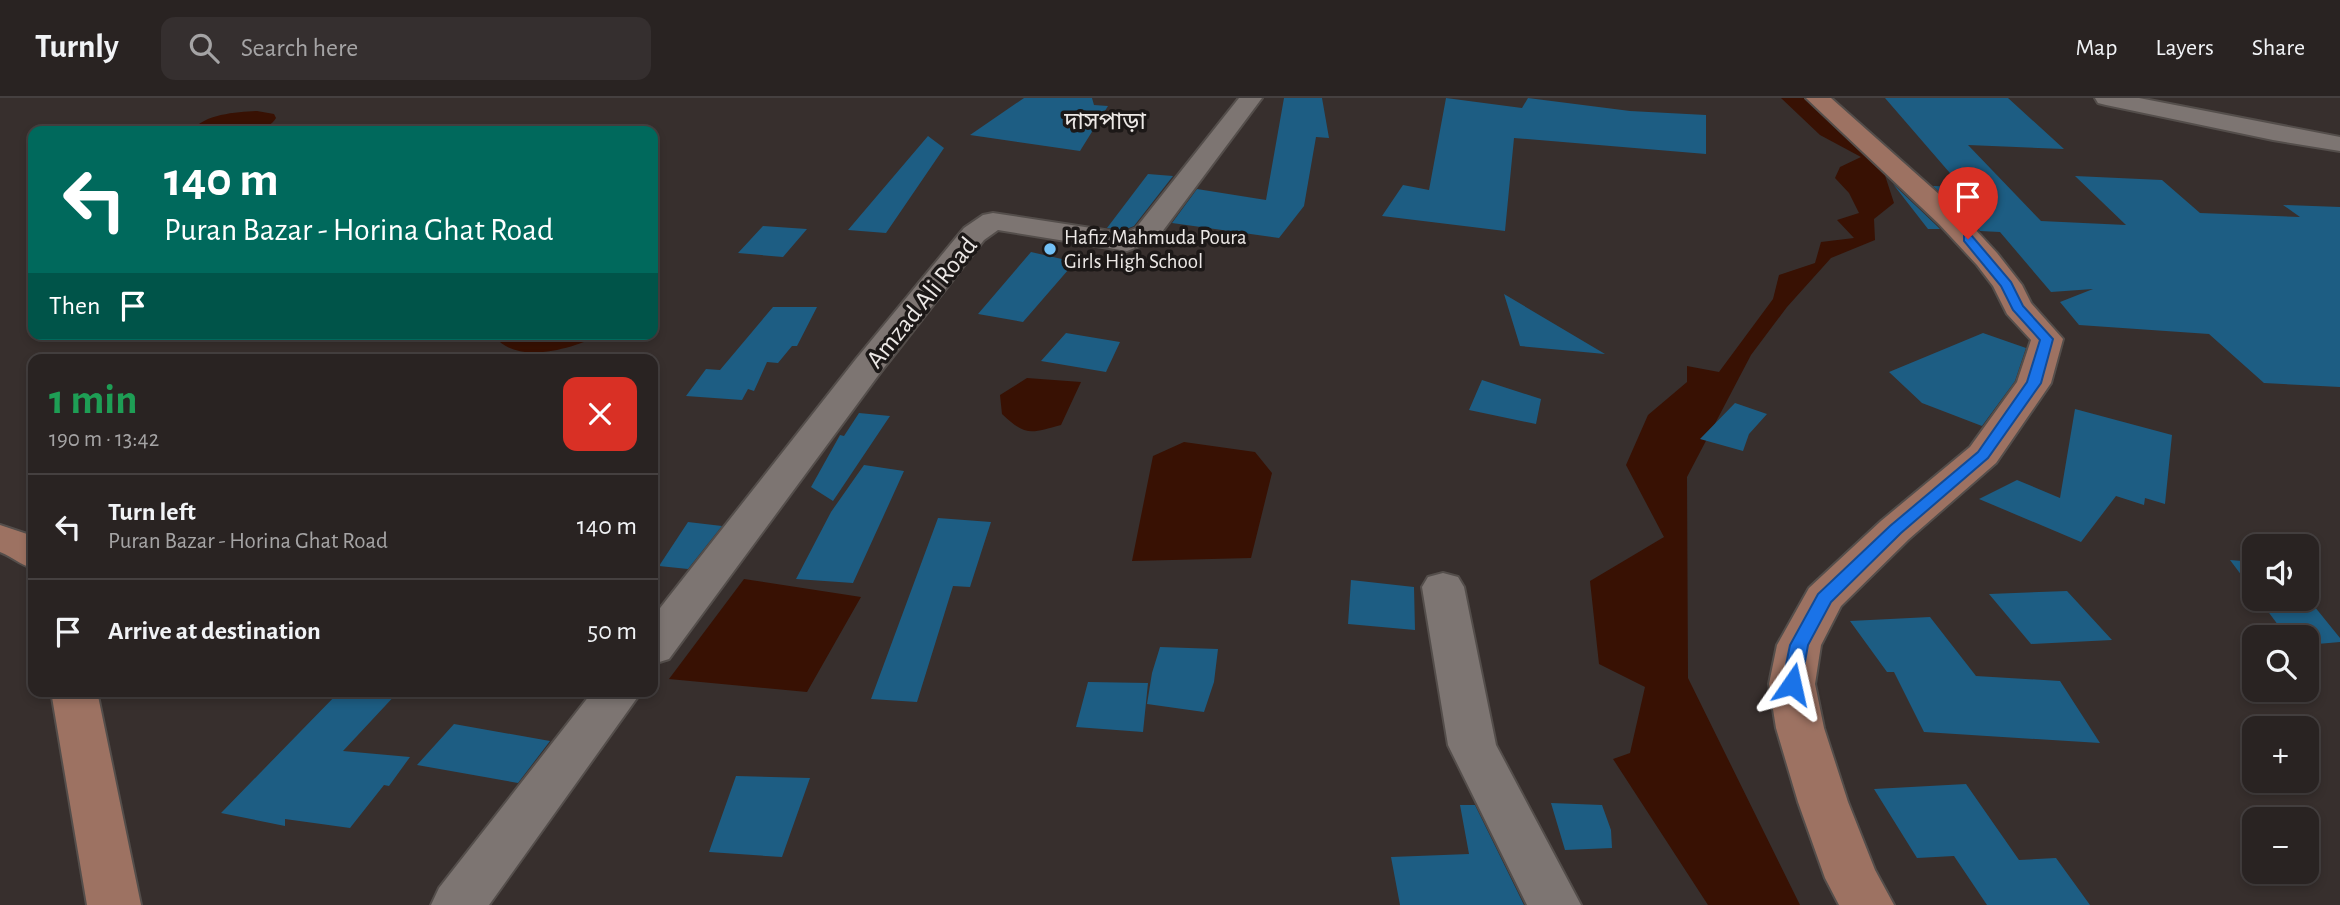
<!DOCTYPE html>
<meta charset="utf-8">
<style>
body{margin:0;font-family:"Alegreya Sans","Noto Sans Bengali",sans-serif;background:#352f2f;color:#f1f3f6;height:100vh;display:flex;flex-direction:column;font-size:26px;white-space:nowrap}
*{box-sizing:border-box;margin:0}
p{font-size:23px;color:#a5a4a5}
.icon{flex:none;width:38px;height:38px;fill:none;stroke:currentColor;stroke-width:2;stroke-linecap:round;stroke-linejoin:round}
.map{position:relative;flex:1;overflow:hidden}
.sheet{position:absolute;left:28px;top:256px;width:630px;height:343px;display:flex;flex-direction:column;background:#292322;border-radius:14px;box-shadow:0 4px 10px #0003,0 0 0 2px #454040}
.sheet>*{flex:none}
.guide{position:absolute;left:28px;top:28px;width:630px;height:214px;border-radius:14px;box-shadow:0 4px 10px #0003,0 0 0 2px #454040;background:#00695c;color:#fff;overflow:hidden}
.fabs{position:absolute;left:2242px;top:436px;display:grid;gap:14px}
.fabs a{display:grid;place-items:center;width:77px;height:77px;border-radius:14px;background:#292322;box-shadow:0 4px 10px #0003,0 0 0 2px #454040;font-size:35px}
.pin{position:absolute;display:grid;place-items:center;width:60px;height:60px;color:#fff;margin:-72px -30px;border-radius:50% 50% 50% 0;rotate:-45deg;box-shadow:0 0 7px #0007}
.pin .icon{rotate:45deg}
.me{position:absolute;width:77px;margin:-38px;rotate:11deg;stroke-linejoin:round;filter:drop-shadow(0 0 5px #0008)}
.turn{display:flex;align-items:center;gap:24px;height:147px;padding:0 21px;font-size:32px}
.turn .icon{width:91px;height:91px;stroke-width:2.5}
.turn b{display:block;font-size:49px;line-height:60px}
.then{display:flex;align-items:center;height:66px;padding:0 21px;background:#0003;gap:14px;font-size:26px}
.round{display:grid;place-items:center;flex:none;width:74px;height:74px;border-radius:14px;background:#352f2f}
.summary{display:flex;align-items:center;justify-content:space-between;height:119px;padding:0 21px}
h1{font-size:42px;font-weight:700;line-height:52px;color:#1e9e55}
ul{padding:0;list-style:none}
li{display:flex;align-items:center;gap:21px;height:105px;padding:0 21px;border-top:2px solid #454040}
li div{flex:1}
li b{display:block;font-size:26px}
li em{font-style:normal}
header{display:flex;align-items:center;gap:42px;box-sizing:border-box;height:98px;padding:0 35px;background:#292322;border-bottom:2px solid #454040}
header strong{font-size:33px}
nav{display:flex;gap:38px;margin-inline-start:auto;font-size:24px}
.search{width:490px;height:63px;background:#352f2f;display:flex;align-items:center;gap:18px;box-sizing:border-box;padding:0 24px;border-radius:14px;color:#a5a4a5;font-size:26px}
.map>svg:first-child{display:block}
.water{fill:#381103}
.building{fill:#1d5d83}
.lines{fill:none;stroke-linecap:round;stroke-linejoin:round}
.street-casing{stroke:#544e4b;stroke-width:4}
.secondary-casing{stroke:#544e4b;stroke-width:4}
.street{fill:#7d7572;fill-rule:evenodd}
.secondary{fill:#9d7262;fill-rule:evenodd}
.route{fill:#1a73e8;stroke:#114b97;stroke-width:2}
.poi-dot{fill:#73c1f6;stroke:#1c1817;stroke-width:2.5}
.labels{text-anchor:middle;stroke-width:7;stroke-linejoin:round;paint-order:stroke}
.far-poi-label{font-size:21px;fill:#ece8e6;stroke:#1c1817;text-anchor:start}
.far-quarter-label{font-size:24px;fill:#ece8e6;stroke:#1c1817}
.street-label{font-size:26px;fill:#ece8e6;stroke:#1c1817}
</style>
<header>
<strong>Turnly</strong>
<div class="search"><svg class="icon" aria-label="search" viewBox="0 0 24 24"><circle cx="10" cy="10" r="6"/><path d="M15 15l6 6"/></svg>Search here</div>
<nav><a>Map</a><a>Layers</a><a>Share</a></nav>
</header>
<div class="map">
<svg width="2340" height="807" viewBox="0 0 2340 807">
<rect width="100%" height="100%" fill="#372f2d"/>
<path class="water" d="M 1781,0 L 1809,0 L 1879,59 L 1894,105 L 1874,121 L 1875,142 L 1831,160 L 1787,209 L 1751,257 L 1687,379 L 1688,580 L 1800,807 L 1708,807 L 1613,661 L 1630,655 L 1645,589 L 1599,566 L 1590,483 L 1664,439 L 1626,367 L 1648,317 L 1687,284 L 1687,268 L 1719,274 L 1773,201 L 1779,177 L 1815,165 L 1821,144 L 1854,140 L 1837,122 L 1859,115 L 1849,95 L 1835,80 L 1840,69 L 1861,59 L 1820,37 Z
M 257,13 L 274,16 L 276,20 C 264,41 215,33 192,33 C 204,16 237,14 257,13 Z
M 602,236 C 575,250 515,269 494,237 Z
M 1027,280 L 1081,284 L 1061,327 C 1031,335 1026,339 1002,316 L 1000,297 Z
M 1184,344 L 1255,354 L 1272,375 L 1251,460 L 1132,463 L 1153,358 Z
M 744,481 L 861,499 L 807,594 L 669,581 Z"/>
<path class="building" d="M 1024,0 L 1092,0 L 1094,7 L 1108,8 L 1080,53 L 970,37 Z
M 1284,0 L 1322,0 L 1329,40 L 1316,39 L 1304,108 L 1279,140 L 1172,125 L 1197,91 L 1266,102 Z
M 1446,0 L 1522,10 L 1528,0 L 1630,13 L 1706,17 L 1706,56 L 1514,40 L 1505,133 L 1382,118 L 1403,87 L 1429,92 Z
M 1885,0 L 2008,0 L 2064,51 L 1968,47 L 2041,123 L 2126,127 L 2075,78 L 2162,82 L 2200,115 L 2300,119 L 2283,107 L 2340,109 L 2340,289 L 2264,285 L 2209,236 L 2079,227 L 2060,204 L 2093,191 L 2051,194 L 2000,134 L 1980,133 L 1933,88 L 1962,89 Z
M 928,38 L 944,50 L 886,135 L 848,132 Z
M 1148,76 L 1173,78 L 1134,128 L 1124,132 L 1107,130 Z
M 1893,86 L 1937,128 L 1940,131 L 1928,131 Z
M 763,128 L 807,131 L 783,159 L 738,155 Z
M 1031,154 L 1075,164 L 1023,224 L 978,216 Z
M 1504,196 L 1605,256 L 1520,248 Z
M 773,209 L 817,209 L 797,248 L 792,248 L 778,265 L 767,264 L 754,293 L 748,291 L 742,302 L 686,298 L 706,271 L 720,272 Z
M 1066,235 L 1120,244 L 1106,274 L 1041,263 Z
M 1983,235 L 2026,250 L 2015,283 L 1982,328 L 1922,305 L 1889,274 Z
M 1482,282 L 1541,301 L 1536,326 L 1469,312 Z
M 1735,305 L 1767,316 L 1749,336 L 1743,353 L 1700,341 Z
M 2075,311 L 2172,337 L 2165,406 L 2145,400 L 2144,407 L 2116,398 L 2081,444 L 1979,401 L 2017,382 L 2060,400 Z
M 859,315 L 890,318 L 833,403 L 811,389 L 840,337 L 844,338 Z
M 864,367 L 904,373 L 853,485 L 796,481 L 831,414 Z
M 938,420 L 991,424 L 970,489 L 953,488 L 917,604 L 871,601 Z
M 688,424 L 722,428 L 688,471 L 659,468 Z
M 2230,462 L 2254,464 L 2254,494 Z
M 1351,482 L 1414,489 L 1415,532 L 1348,526 Z
M 2067,493 L 2112,542 L 2031,546 L 1989,496 Z
M 2306,498 L 2340,540 L 2340,544 L 2306,547 L 2306,539 L 2287,539 L 2258,500 L 2306,500 Z
M 1930,519 L 1976,578 L 2060,583 L 2100,645 L 1924,634 L 1894,574 L 1887,574 L 1850,523 Z
M 1160,549 L 1218,551 L 1214,584 L 1204,614 L 1147,606 L 1152,575 Z
M 1088,584 L 1148,585 L 1143,634 L 1076,629 Z
M 340,593 L 399,593 L 343,653 L 410,659 L 389,688 L 384,687 L 350,730 L 285,721 L 285,728 L 221,715 Z
M 454,626 L 550,643 L 518,685 L 417,667 Z
M 736,678 L 810,680 L 782,759 L 709,754 Z
M 1966,686 L 2019,762 L 2056,760 L 2090,807 L 1987,807 L 1954,758 L 1917,760 L 1874,691 Z
M 1551,705 L 1602,707 L 1611,732 L 1612,750 L 1565,752 Z
M 1460,707 L 1475,707 L 1524,807 L 1400,807 L 1391,759 L 1469,756 Z"/>
<g class="lines">
<g class="street-casing">
<path id="street" d="M 1239,0 L 1262,0 L 1156,142 L 1127,153 L 998,132 L 984,142 L 880,275 L 669,561 L 653,566 L 653,519 L 856,261 L 964,130 L 983,117 L 993,115 L 1124,135 L 1136,130 Z
M 2095,0 L 2139,0 L 2340,39 L 2340,53 L 2273,42 L 2106,7 L 2098,5 Z
M 1443,475 L 1458,479 L 1464,489 L 1496,647 L 1581,807 L 1527,807 L 1448,647 L 1422,489 L 1428,479 Z
M 593,593 L 642,593 L 489,807 L 431,807 L 439,790 Z"/>
</g>
<g class="secondary-casing">
<path id="secondary" d="M 1806,0 L 1831,0 L 1959,114 L 1997,155 L 2022,187 L 2031,205 L 2063,241 L 2051,285 L 1996,365 L 1909,441 L 1841,508 L 1821,547 L 1815,586 L 1824,630 L 1848,704 L 1875,772 L 1894,807 L 1839,807 L 1825,780 L 1798,704 L 1776,630 L 1769,586 L 1777,547 L 1809,490 L 1881,423 L 1970,349 L 2017,284 L 2031,242 L 2007,216 L 1993,188 L 1977,167 L 1939,126 Z
M 0,427 L 33,438 L 33,470 C 20,467 13,459 0,454 Z
M 51,593 L 97,593 L 141,807 L 87,807 Z"/>
</g>
<use href="#street" class="street"/>
<use href="#secondary" class="secondary"/>
</g>
<path class="route" d="M 1964,138 L 1972,138 L 2011,184 L 2023,208 L 2053,241 L 2041,285 L 1988,360 L 1901,435 L 1831,504 L 1808,547 L 1801,586 L 1798,591 L 1785,591 L 1782,586 L 1790,547 L 1818,496 L 1890,428 L 1978,354 L 2027,284 L 2040,242 L 2013,212 L 2001,188 L 1964,143 Z"/>
<circle class="poi-dot" cx="1050" cy="151" r="7"/>
<g class="labels">
<g class="far-poi-label">
<text x="1064" y="146">Hafiz Mahmuda Poura<tspan x="1064" dy="24">Girls High School</tspan></text>
</g>
<g class="far-quarter-label">
<text x="1105" y="31">দাসপাড়া</text>
</g>
<g class="street-label">
<text transform="translate(921 204) rotate(-51)" y="9">Amzad Ali Road</text>
</g>
</g>
</svg>
<div class="fabs">
<a><svg class="icon" aria-label="sound" viewBox="0 0 24 24"><path d="M4 9h4l5-4v14l-5-4H4zM17 9q2 3 0 6"/></svg></a>
<a><svg class="icon" aria-label="search" viewBox="0 0 24 24"><circle cx="10" cy="10" r="6"/><path d="M15 15l6 6"/></svg></a>
<a>+</a>
<a>−</a>
</div>
<div class="pin" style="left:1968px;top:141px;background:#d93025"><svg class="icon" aria-label="arrive" viewBox="0 0 24 24"><path d="M6 21V4h12l-3 4 3 4H6"/></svg></div>
<svg class="me" style="left:1792px;top:586px" viewBox="-20 -20 40 40"><path d="M0-17L14 15 0 8-14 15z" fill="#1a73e8" stroke="#fff" stroke-width="4"/></svg>
<div class="guide">
<div class="turn"><svg class="icon" aria-label="left" viewBox="0 0 24 24"><path d="M17 20v-9H6M10 6l-5 5 5 5"/></svg><div><b>140 m</b>Puran Bazar - Horina Ghat Road</div></div>
<div class="then">Then<svg class="icon" aria-label="arrive" viewBox="0 0 24 24"><path d="M6 21V4h12l-3 4 3 4H6"/></svg></div>
</div>
<section class="sheet">
<div class="summary"><div><h1>1 min</h1><p>190 m · 13:42</p></div><a class="round" style="background:#d93025;color:#fff"><svg class="icon" aria-label="close" viewBox="0 0 24 24"><path d="M6 6l12 12M18 6L6 18"/></svg></a></div>
<ul>
<li><svg class="icon" aria-label="left" viewBox="0 0 24 24"><path d="M17 20v-9H6M10 6l-5 5 5 5"/></svg><div><b>Turn left</b><p>Puran Bazar - Horina Ghat Road</p></div><em>140 m</em></li>
<li><svg class="icon" aria-label="arrive" viewBox="0 0 24 24"><path d="M6 21V4h12l-3 4 3 4H6"/></svg><div><b>Arrive at destination</b></div><em>50 m</em></li>
</ul>
</section>
</div>
